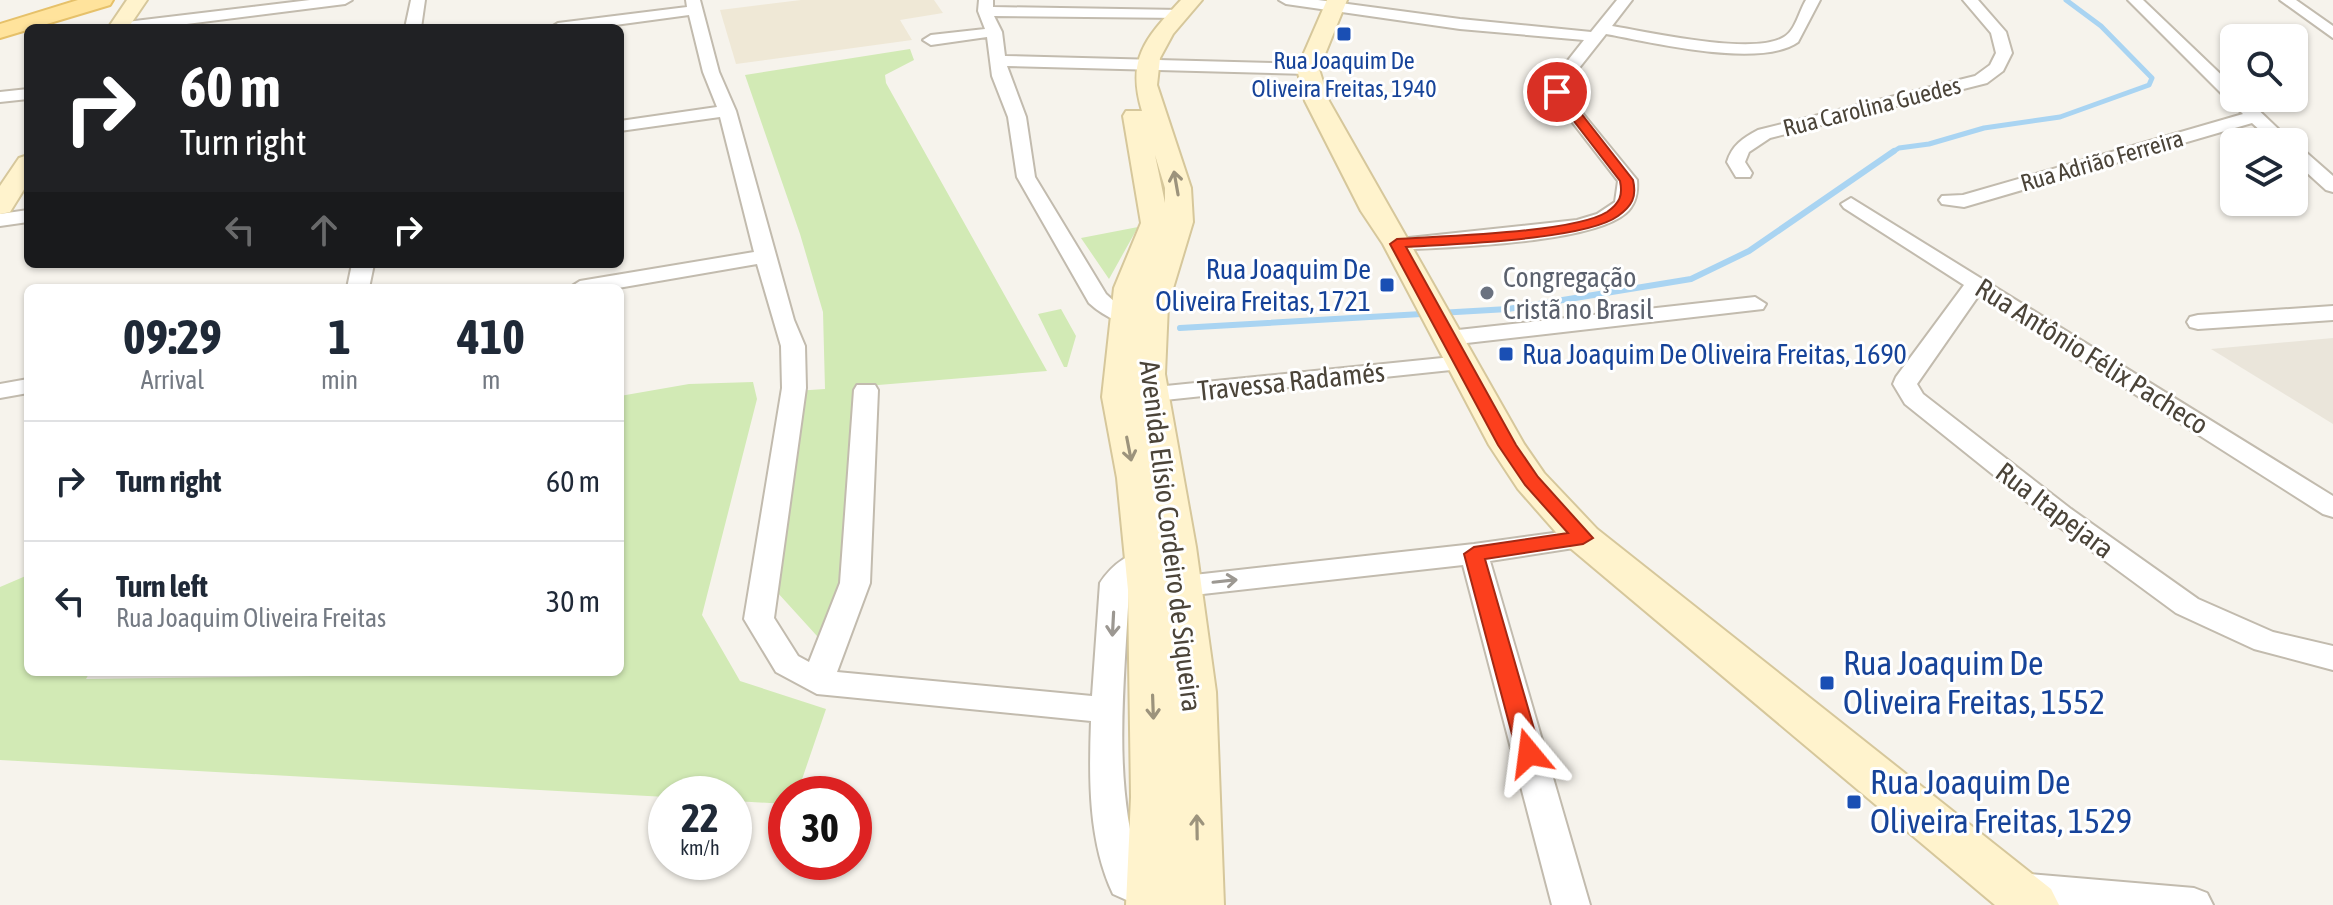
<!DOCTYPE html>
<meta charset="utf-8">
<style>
body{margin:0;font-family:"Asap Condensed",sans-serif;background:#f2f2f3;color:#1f2937;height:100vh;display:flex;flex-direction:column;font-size:30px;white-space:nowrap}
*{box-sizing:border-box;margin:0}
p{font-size:26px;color:#747a83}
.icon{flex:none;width:44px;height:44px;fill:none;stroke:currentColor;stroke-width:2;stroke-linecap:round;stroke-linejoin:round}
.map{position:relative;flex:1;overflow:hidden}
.drawer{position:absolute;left:24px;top:284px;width:600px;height:392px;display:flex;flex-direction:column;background:#fff;border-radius:12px;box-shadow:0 2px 6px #0004}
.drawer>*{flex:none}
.banner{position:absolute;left:24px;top:24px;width:600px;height:244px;border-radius:12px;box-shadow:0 2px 6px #0004;background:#202124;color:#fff;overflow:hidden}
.tools{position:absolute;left:2220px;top:24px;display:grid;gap:16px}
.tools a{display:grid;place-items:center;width:88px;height:88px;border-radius:12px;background:#fff;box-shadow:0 2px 6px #0004;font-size:40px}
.speed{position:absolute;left:648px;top:776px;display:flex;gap:16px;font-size:40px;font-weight:700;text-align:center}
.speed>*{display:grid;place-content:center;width:104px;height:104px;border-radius:50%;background:#fff;box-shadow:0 2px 6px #0004;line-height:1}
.speed small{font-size:20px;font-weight:400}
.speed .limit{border:12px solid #d22;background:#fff;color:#111}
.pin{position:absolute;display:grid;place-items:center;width:68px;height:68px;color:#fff;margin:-34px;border:4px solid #fff;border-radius:50%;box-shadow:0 2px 8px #0007}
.me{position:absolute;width:88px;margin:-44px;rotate:344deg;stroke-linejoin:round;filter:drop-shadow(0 0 6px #0008)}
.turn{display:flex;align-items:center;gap:28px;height:168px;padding:0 24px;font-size:36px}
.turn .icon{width:104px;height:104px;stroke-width:2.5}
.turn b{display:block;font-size:56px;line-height:68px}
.lanes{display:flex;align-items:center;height:76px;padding:0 24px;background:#0003;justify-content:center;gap:40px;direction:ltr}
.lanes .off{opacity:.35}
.eta{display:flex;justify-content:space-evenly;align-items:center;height:136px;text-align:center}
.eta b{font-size:48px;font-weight:700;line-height:56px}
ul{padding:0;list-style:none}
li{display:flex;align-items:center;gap:24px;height:120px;padding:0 24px;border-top:2px solid #e0e1e3}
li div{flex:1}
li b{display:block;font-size:30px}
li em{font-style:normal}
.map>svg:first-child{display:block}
.residential{fill:#eae5da}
.education{fill:#efe8d6}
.green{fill:#d2eab5}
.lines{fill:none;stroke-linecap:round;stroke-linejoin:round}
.stream-far1{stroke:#a9d4f2;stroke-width:5}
.stream{stroke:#a9d4f2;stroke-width:6}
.street-casing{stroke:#c2bbae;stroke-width:4}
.secondary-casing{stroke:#d6c79b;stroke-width:4}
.primary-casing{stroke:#e6c16a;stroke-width:4}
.street{fill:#fff;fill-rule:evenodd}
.secondary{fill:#fff3cd;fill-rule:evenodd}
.primary{fill:#ffe39c;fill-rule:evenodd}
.oneway{stroke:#9c937c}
.oneway2{stroke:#9c9892}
.route{fill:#fc3f1d;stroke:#a42913;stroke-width:2}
.transit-dot{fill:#1a4fb4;stroke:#fff;stroke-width:3}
.worship-dot{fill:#6b7280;stroke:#fff;stroke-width:3}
.labels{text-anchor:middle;stroke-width:6;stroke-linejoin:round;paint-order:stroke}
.far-transit-label{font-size:24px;fill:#164399;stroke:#fff}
.far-street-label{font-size:24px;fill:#4b4439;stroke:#fff}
.transit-label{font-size:28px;fill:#164399;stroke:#fff;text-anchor:end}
.worship-label{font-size:28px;fill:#5b616d;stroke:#fff;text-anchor:start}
.street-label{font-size:28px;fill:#4b4439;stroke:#fff}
.near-transit-label{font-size:34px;fill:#164399;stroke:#fff;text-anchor:start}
</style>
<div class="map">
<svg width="2333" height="905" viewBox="0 0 2333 905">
<rect width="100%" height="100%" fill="#f6f3ec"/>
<path class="residential" d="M 2333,338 L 2333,424 L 2211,349 Z"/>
<path class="education" d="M 801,0 L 934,0 L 943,13 L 900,20 L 912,40 L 736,64 L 720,10 Z"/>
<path class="green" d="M 910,49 L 914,60 L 885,75 L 886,83 L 1047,371 L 854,387 L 847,584 L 827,647 L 777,592 L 795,391 L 825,389 L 823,312 L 800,234 L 745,75 Z
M 1138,227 L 1109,279 L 1081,238 Z
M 1061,309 L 1076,336 L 1067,367 L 1064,367 L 1038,314 Z
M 753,382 L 757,399 L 702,615 L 740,681 L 826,709 L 797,794 L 786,794 L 786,804 L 734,801 L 734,794 L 666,794 L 666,797 L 0,760 L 0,587 L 28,575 L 28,672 L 90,672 L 86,679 L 620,672 L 620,396 L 689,384 Z"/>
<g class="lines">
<path class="stream-far1" d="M 1891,153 L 1899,148 L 1929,144 L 1984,128 L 2060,117 L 2149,85 L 2152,78 L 2101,26 L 2066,0"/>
<path class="stream" d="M 1180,328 L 1508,309 L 1691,279 L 1749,251 L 1894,151"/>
<g class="street-casing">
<path id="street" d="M 310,0 L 352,0 L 345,4 L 155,28 L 110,28 L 118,23 Z
M 411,0 L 425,0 L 421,28 L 405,28 Z
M 686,0 L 700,0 L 719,72 L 736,111 L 794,320 L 805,346 L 806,388 L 774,618 L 798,656 L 809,662 L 840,583 L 854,390 L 857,385 L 875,385 L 878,390 L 870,583 L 837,672 L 1092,696 L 1100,583 C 1111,566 1133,547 1153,553 L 1157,560 L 1129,587 C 1125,680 1111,782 1141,872 L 1166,882 L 1172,894 L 1166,905 L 1138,905 L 1113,894 C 1088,841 1089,778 1091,721 L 817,694 L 776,672 L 744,619 L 782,388 L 781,346 L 757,264 L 618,288 L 569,288 L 580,281 L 754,252 L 720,117 L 620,131 L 620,121 L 717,107 L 703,72 L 689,15 L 593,28 L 550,28 L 558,23 L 687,7 Z
M 979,0 L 993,0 L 993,7 L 1181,10 L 1188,14 L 1181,18 L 994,16 L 1002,32 L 1005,56 L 1308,64 L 1316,69 L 1308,74 L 1007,66 L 1026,117 L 1035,177 L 1106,294 L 1117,304 L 1151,316 L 1154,321 L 1151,326 C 1131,331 1103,316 1089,303 L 1017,177 L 1008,117 L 992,76 L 987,37 L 931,45 L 923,40 L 931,35 L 985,29 L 978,11 Z
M 1279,0 L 1318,0 L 1460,19 L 1591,32 L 1617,0 L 1632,0 L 1612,26 C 1649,32 1754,56 1784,37 C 1796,30 1799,11 1806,0 L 1820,0 L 1798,42 C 1760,69 1651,42 1606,34 L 1568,82 L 1565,92 L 1637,180 C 1638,193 1636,204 1626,213 C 1591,244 1446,247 1397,250 L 1390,248 L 1387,244 L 1390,240 L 1577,220 L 1597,214 L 1615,202 L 1618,181 L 1549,92 L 1554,78 L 1584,40 L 1460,29 L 1286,4 Z
M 1963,0 L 1978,0 L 2006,32 L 2012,53 L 2003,71 L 1987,83 L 1770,138 L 1749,152 L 1745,162 L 1752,173 L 1750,177 L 1736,177 L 1727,162 C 1732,145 1743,138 1758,130 L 1975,76 L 1990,65 L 1996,53 L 1991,33 Z
M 2128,0 L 2143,0 L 2234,87 L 2234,98 L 2240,100 L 2228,100 Z
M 2280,0 L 2296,0 L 2333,26 L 2333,38 Z
M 28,89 L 28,99 L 0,102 L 0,92 Z
M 2244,101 L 2250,102 L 2292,142 L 2273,142 L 2252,123 L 1964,207 L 1942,204 L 1939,200 L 1942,196 L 1963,195 L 2243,114 L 2235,106 Z
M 2294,146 L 2300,147 L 2333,176 L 2333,192 L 2326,190 L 2294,161 Z
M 1851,198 L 2333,496 L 2333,517 L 2323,514 L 1979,295 L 1917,384 L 1923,394 L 2071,509 L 2198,599 L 2273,632 L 2333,646 L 2333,670 L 2254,649 L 2176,613 L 2051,521 L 1905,404 L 1893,384 L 1896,377 L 1964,285 L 1844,208 L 1841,204 Z
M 28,210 L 28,222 L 0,226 L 0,214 Z
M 352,264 L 374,264 L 369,288 L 347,288 Z
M 1755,297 L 1766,304 L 1763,309 L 1449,345 L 1441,343 L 1437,338 L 1441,333 L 1449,331 Z
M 2333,306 L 2333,320 L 2198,329 L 2190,327 L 2187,322 L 2190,317 L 2198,315 Z
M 1462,356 L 1470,358 L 1474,363 L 1470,368 L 1136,403 L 1127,401 L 1124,396 L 1127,391 L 1136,389 Z
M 28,379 L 28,393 L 0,398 L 0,384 Z
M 1583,529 L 1593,531 L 1597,538 L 1593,545 L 1490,561 L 1590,905 L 1552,905 L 1463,565 L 1167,598 L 1157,595 L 1152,588 L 1157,581 L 1167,578 L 1474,544 Z
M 2018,873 L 2194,888 L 2207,893 L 2213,905 L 2017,905 L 2005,901 L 1999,889 L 2005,877 Z"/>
</g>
<g class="secondary-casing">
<path id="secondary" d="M 127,0 L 147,0 L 128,28 L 108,28 Z
M 1181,0 L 1202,0 L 1173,34 L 1160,58 L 1157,85 L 1191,188 L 1193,222 L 1168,305 L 1165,374 L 1196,547 L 1216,692 L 1224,905 L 1126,905 L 1131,797 L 1128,590 L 1117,478 L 1102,397 L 1114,288 L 1141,223 L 1123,116 L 1126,111 L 1142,111 C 1126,58 1146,38 1181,0 ZM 1155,155 L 1165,188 L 1165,203 Z
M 1327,0 L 1347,0 L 1319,69 L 1329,101 L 1524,444 L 1544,473 L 1597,529 L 2051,889 L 2059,905 L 1995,905 L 1569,547 L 1518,489 L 1489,445 L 1383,244 L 1361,211 L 1305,101 L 1297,69 Z
M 28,155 L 28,183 L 10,212 L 0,214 L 0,186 L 19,158 Z"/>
</g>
<g class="primary-casing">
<path id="primary" d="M 78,0 L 113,0 L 110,5 L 0,38 L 0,24 Z"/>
</g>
<use href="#street" class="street"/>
<use href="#secondary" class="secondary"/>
<use href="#primary" class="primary"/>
</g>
<defs><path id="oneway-shaft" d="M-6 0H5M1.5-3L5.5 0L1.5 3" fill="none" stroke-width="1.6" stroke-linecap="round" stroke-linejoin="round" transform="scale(2)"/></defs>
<g class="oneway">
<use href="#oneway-shaft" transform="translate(1176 183) rotate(-100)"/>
<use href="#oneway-shaft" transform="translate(1129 449) rotate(79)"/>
<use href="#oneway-shaft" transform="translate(1153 707) rotate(88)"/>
<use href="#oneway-shaft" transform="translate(1197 827) rotate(-91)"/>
</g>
<g class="oneway2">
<use href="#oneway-shaft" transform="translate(1225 581) rotate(-6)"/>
<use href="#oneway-shaft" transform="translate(1113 624) rotate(93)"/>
</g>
<path class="route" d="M 1553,89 L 1562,89 L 1633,180 C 1637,197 1632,206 1618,216 C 1585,240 1452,244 1406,247 L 1516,445 L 1538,477 L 1593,538 L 1583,544 L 1485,559 L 1541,753 L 1537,760 L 1529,763 L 1521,760 L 1517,753 L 1464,554 L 1474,547 L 1568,533 L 1525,485 L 1498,445 L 1390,244 L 1397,239 C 1442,236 1573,233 1607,212 C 1620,203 1623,195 1620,181 L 1553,94 Z"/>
<g class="transit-dot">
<rect x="1336" y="26" width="16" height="16" rx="4"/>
<rect x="1379" y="277" width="16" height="16" rx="4"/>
<rect x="1498" y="346" width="16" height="16" rx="4"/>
<rect x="1819" y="675" width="16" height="16" rx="4"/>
<rect x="1846" y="794" width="16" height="16" rx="4"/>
</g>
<circle class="worship-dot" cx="1487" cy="293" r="8"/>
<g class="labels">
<g class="far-transit-label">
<text x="1344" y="69">Rua Joaquim De<tspan x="1344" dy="28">Oliveira Freitas, 1940</tspan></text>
</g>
<g class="far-street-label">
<text transform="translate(1872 107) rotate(-14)" y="8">Rua Carolina Guedes</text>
<text transform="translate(2102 161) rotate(-16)" y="8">Rua Adrião Ferreira</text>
</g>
<g class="transit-label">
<text x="1371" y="279">Rua Joaquim De<tspan x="1371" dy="32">Oliveira Freitas, 1721</tspan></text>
<text x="1522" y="364" text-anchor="start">Rua Joaquim De Oliveira Freitas, 1690</text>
</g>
<g class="worship-label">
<text x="1503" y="287">Congregação<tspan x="1503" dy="32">Cristã no Brasil</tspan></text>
</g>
<g class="street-label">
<text transform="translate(2092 356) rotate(32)" y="10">Rua Antônio Félix Pacheco</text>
<text transform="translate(1291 381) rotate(-6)" y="10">Travessa Radamés</text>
<text transform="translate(2055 510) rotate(37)" y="10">Rua Itapejara</text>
<text transform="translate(1171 536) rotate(83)" y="10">Avenida Elísio Cordeiro de Siqueira</text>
</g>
<g class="near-transit-label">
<text x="1843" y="675">Rua Joaquim De<tspan x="1843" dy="39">Oliveira Freitas, 1552</tspan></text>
<text x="1870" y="794">Rua Joaquim De<tspan x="1870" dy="39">Oliveira Freitas, 1529</tspan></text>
</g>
</g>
</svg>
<div class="tools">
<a><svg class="icon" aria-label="search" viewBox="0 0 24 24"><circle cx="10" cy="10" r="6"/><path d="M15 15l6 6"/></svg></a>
<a><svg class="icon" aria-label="layers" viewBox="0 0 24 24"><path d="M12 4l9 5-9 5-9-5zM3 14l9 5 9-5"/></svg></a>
</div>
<div class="speed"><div>22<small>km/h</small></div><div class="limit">30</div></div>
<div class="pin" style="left:1557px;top:92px;background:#d93025"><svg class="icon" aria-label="arrive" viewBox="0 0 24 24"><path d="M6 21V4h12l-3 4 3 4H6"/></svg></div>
<svg class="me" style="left:1529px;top:753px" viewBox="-20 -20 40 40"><path d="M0-17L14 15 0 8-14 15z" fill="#fc3f1d" stroke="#fff" stroke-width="4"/></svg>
<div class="banner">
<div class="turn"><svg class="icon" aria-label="right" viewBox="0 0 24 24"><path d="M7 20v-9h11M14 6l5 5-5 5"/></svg><div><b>60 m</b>Turn right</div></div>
<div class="lanes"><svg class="icon off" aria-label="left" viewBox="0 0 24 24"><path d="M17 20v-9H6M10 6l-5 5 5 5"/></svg><svg class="icon off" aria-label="ahead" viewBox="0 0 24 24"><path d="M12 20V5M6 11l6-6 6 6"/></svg><svg class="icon" aria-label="right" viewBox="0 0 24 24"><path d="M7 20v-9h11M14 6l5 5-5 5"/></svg></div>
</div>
<section class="drawer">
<div class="eta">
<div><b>09:29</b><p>Arrival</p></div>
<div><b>1</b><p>min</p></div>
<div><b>410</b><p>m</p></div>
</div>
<ul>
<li><svg class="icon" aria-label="right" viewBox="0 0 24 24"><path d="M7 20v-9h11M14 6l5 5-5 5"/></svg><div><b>Turn right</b></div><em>60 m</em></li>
<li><svg class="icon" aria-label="left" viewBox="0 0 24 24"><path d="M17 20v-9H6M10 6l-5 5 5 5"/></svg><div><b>Turn left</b><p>Rua Joaquim Oliveira Freitas</p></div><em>30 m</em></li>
</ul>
</section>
</div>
